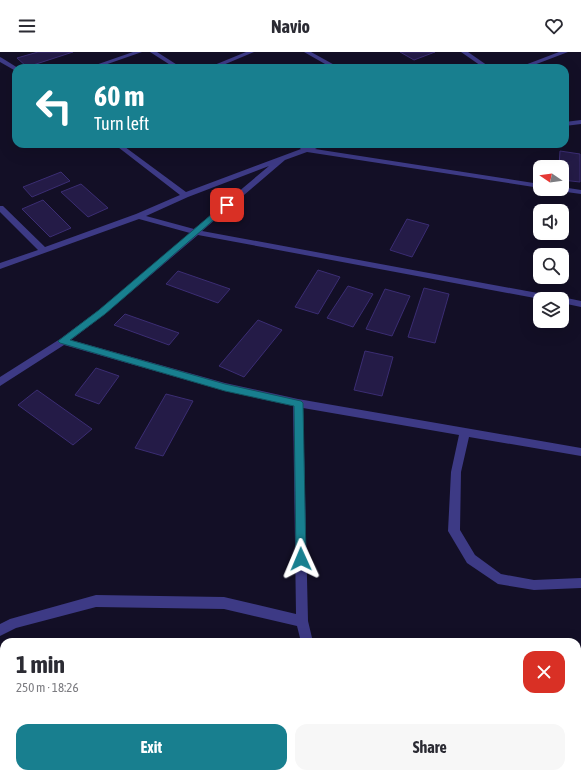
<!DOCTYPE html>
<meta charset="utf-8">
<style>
body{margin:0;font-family:"Asap Condensed",sans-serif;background:#f7f7f7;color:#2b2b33;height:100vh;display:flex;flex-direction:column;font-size:15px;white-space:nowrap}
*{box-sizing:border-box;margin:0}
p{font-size:13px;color:#7c7c81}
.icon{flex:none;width:22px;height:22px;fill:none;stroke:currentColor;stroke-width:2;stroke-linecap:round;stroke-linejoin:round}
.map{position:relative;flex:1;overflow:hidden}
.drawer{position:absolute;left:0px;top:586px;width:581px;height:140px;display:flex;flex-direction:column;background:#fff;border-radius:12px 12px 0 0;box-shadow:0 4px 16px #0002}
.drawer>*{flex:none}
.guide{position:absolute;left:12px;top:12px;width:557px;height:84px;border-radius:12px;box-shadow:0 4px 16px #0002;background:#187f8f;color:#fff;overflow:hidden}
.needle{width:26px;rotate:283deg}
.buttons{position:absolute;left:533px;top:108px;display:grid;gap:8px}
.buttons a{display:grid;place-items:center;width:36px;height:36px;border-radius:8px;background:#fff;box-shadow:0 4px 16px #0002;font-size:20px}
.pin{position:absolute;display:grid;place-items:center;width:34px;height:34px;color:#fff;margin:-17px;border-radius:8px;box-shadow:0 2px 6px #0006}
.me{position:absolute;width:44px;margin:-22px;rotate:359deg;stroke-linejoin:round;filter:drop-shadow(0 0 3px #0008)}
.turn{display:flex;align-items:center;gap:14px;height:84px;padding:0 16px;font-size:18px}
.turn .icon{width:52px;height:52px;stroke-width:2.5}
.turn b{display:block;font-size:28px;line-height:34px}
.round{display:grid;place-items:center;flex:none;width:42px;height:42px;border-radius:12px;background:#f7f7f7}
.summary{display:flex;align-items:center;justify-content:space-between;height:68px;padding:0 16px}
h1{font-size:24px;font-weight:700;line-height:30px}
.primary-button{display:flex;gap:8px;margin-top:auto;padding:8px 16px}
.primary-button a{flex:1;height:46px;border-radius:12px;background:#187f8f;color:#fff;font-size:16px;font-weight:700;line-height:46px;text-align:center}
.primary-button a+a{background:#f7f7f7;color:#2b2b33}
header{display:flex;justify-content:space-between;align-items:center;height:52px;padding:0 16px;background:#fff;font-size:18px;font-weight:700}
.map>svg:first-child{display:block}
.building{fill:#241b47;stroke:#3b2d73}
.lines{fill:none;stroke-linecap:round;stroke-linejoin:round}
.minor{fill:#3d3a85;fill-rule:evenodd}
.route{fill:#187f8f;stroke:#10535d}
</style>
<header><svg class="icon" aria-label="menu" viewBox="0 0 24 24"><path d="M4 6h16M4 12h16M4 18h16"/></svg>Navio<svg class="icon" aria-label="heart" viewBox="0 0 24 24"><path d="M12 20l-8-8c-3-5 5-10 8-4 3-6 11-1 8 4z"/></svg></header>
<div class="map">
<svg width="581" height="726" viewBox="0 0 581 726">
<rect width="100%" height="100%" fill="#130f26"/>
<path class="building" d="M 38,0 L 73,0 L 27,15 L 17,6 Z
M 400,0 L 435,0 L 414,8 Z
M 560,99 L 580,102 L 580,130 L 562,128 L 562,115 L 559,115 Z
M 61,120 L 70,129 L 32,145 L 23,135 Z
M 81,132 L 108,156 L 88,165 L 61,140 Z
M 43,148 L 71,176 L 50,185 L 22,157 Z
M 407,167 L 429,173 L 412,205 L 390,198 Z
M 318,218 L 340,225 L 318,262 L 295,255 Z
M 178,219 L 230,237 L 218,251 L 166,232 Z
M 348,234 L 373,242 L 353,275 L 327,266 Z
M 424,236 L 449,242 L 435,291 L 408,285 Z
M 385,237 L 410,244 L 392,284 L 366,277 Z
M 125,262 L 179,281 L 169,293 L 114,273 Z
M 258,268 L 282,278 L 244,325 L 219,314 Z
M 365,299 L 393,305 L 382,344 L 354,338 Z
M 96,316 L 119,324 L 99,352 L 75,343 Z
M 37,338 L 92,377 L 73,393 L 18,353 Z
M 166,342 L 193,349 L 163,404 L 135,396 Z"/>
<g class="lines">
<path class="minor" d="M 133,0 L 142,0 L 96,16 L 87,16 Z
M 150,0 L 157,0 L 182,16 L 175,16 Z
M 246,0 L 254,0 L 216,16 L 207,16 Z
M 304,0 L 311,0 L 340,16 L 332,16 Z
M 461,0 L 468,0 L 491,16 L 484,16 Z
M 559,0 L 568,0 L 526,16 L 517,16 Z
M 0,5 L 2,6 L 18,16 L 16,16 L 16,19 L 14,18 L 0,10 Z
M 581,68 L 581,72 L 565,74 L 565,70 Z
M 114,92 L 121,92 L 186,140 L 301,97 L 295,92 L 303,92 L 307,95 L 316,92 L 325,92 L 315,97 L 540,132 L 540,136 L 307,100 L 285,108 L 202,179 L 554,244 L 558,247 L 562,245 L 581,249 L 581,255 L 562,251 L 562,247 L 540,247 L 198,183 L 105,262 L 71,288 L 225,331 L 298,347 L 581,396 L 581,404 L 469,385 L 461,420 L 460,478 L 475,503 L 501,522 L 534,528 L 581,526 L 581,536 L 534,538 L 498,532 L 467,511 L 448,479 L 451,420 L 459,383 L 303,356 L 308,569 L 313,590 L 301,590 L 297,574 L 224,557 L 96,555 L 16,576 L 0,584 L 0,572 L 10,567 L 96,543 L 224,545 L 296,562 L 293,354 L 225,339 L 64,293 L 0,334 L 0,325 L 60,287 L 99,258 L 190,181 L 139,167 L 0,217 L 0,211 L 38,198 L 0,160 L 0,154 L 3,154 L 45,195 L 136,162 L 180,143 ZM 269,114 L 194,177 L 146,164 L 188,145 Z
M 562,135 L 581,138 L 581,142 L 559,139 L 555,137 L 562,137 Z
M 306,722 L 320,722 L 320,726 L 306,726 Z"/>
</g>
<path class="route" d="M 225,151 L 231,153 L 105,262 L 70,288 L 225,332 L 301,349 L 303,351 L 306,507 L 305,510 L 301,512 L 297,510 L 296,507 L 294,354 L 225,339 L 60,291 L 58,289 L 99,258 Z"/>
</svg>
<div class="buttons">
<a><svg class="needle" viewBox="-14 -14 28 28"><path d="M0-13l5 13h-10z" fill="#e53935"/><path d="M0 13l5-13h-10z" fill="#7c7c81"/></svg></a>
<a><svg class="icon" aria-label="sound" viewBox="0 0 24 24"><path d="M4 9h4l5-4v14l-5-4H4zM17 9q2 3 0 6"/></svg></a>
<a><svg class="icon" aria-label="search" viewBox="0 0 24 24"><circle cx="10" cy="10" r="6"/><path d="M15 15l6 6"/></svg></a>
<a><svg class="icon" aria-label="layers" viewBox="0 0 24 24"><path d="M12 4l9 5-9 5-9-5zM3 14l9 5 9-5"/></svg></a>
</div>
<div class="pin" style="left:227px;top:153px;background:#d93025"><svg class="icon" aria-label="arrive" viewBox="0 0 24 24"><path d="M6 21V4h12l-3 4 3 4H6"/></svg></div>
<svg class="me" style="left:301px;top:507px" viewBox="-20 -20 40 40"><path d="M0-17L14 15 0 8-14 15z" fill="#187f8f" stroke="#fff" stroke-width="4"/></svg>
<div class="guide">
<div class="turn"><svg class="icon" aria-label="left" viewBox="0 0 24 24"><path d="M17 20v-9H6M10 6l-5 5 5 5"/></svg><div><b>60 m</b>Turn left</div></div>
</div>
<section class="drawer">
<div class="summary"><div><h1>1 min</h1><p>250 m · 18:26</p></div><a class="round" style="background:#d93025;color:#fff"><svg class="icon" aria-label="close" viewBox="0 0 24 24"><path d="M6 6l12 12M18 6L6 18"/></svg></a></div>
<div class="primary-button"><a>Exit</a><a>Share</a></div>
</section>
</div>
